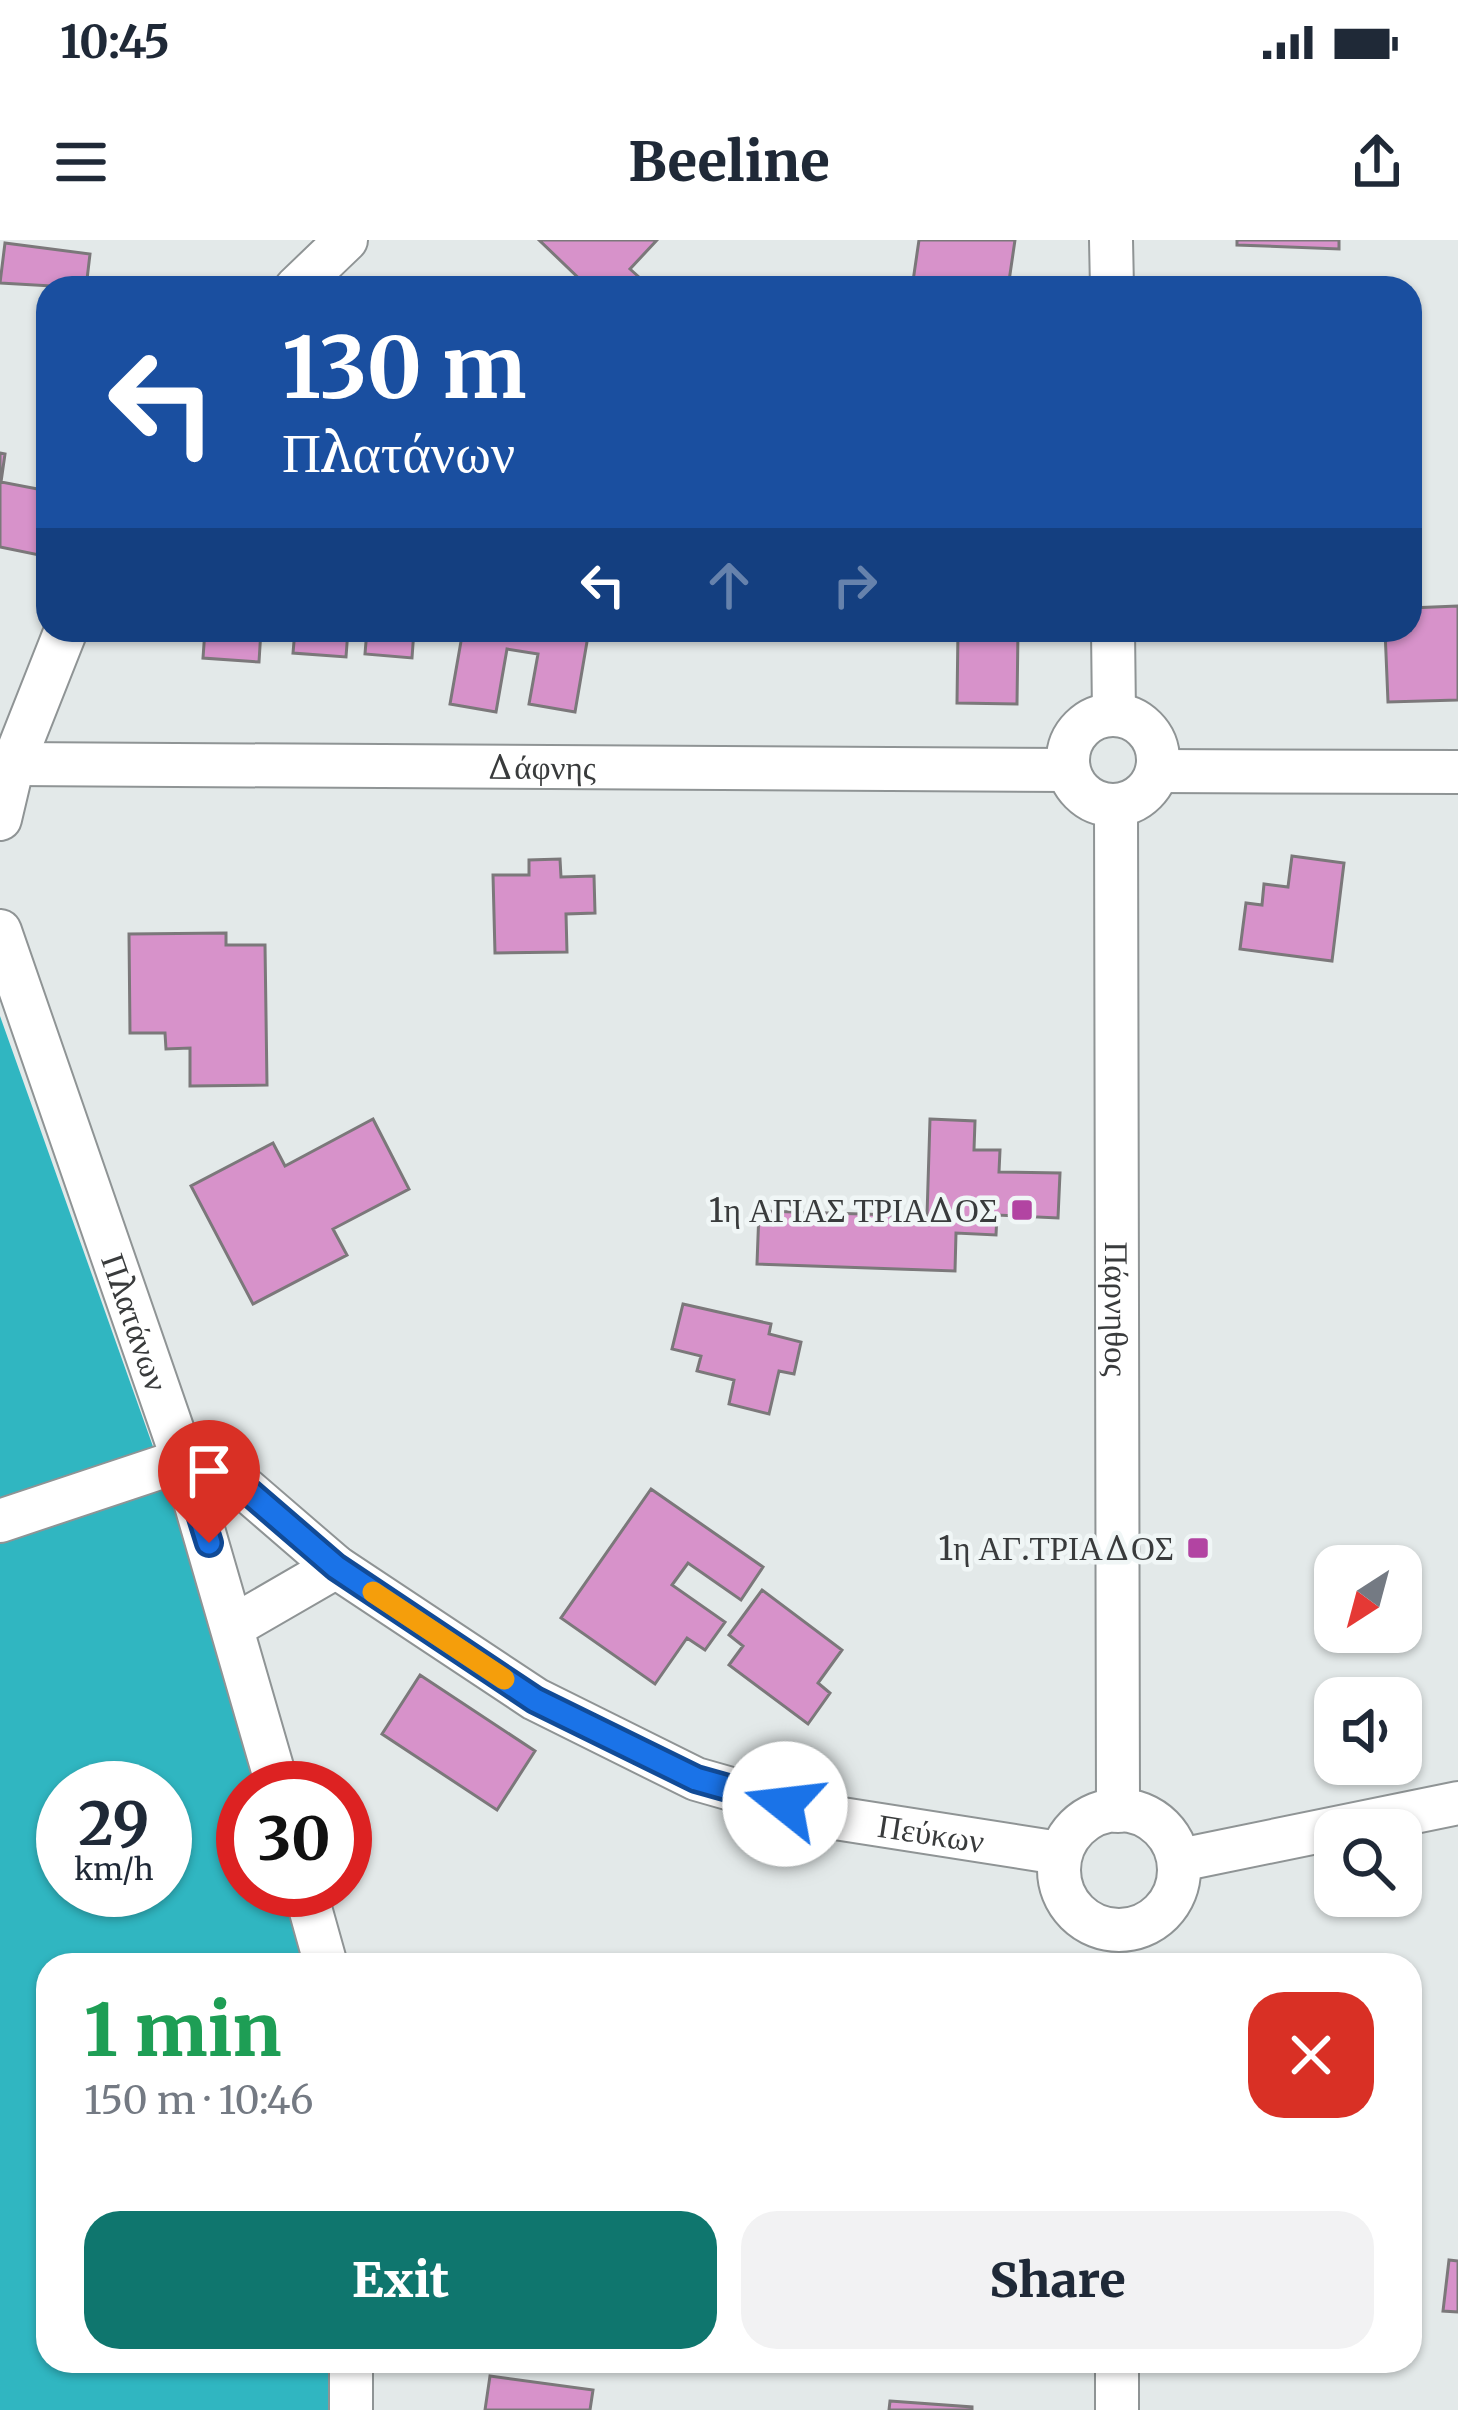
<!DOCTYPE html>
<meta charset="utf-8">
<style>
body{margin:0;font-family:Merriweather,serif;background:#f2f2f3;color:#1f2937;height:100vh;display:flex;flex-direction:column;font-size:45px;white-space:nowrap}
*{box-sizing:border-box;margin:0}
p{font-size:39px;color:#747a83}
.icon{flex:none;width:66px;height:66px;fill:none;stroke:currentColor;stroke-width:2;stroke-linecap:round;stroke-linejoin:round}
.map{position:relative;flex:1;overflow:hidden}
.drawer{position:absolute;left:36px;top:1713px;width:1386px;height:420px;display:flex;flex-direction:column;background:#fff;border-radius:36px;box-shadow:0 3px 9px #0004}
.drawer>*{flex:none}
.top-card{position:absolute;left:36px;top:36px;width:1386px;height:366px;border-radius:36px;box-shadow:0 3px 9px #0004;background:#1a4fa0;color:#fff;overflow:hidden}
.needle{width:78px;rotate:216deg}
.buttons{position:absolute;left:1314px;top:1305px;display:grid;gap:24px}
.buttons a{display:grid;place-items:center;width:108px;height:108px;border-radius:24px;background:#fff;box-shadow:0 3px 9px #0004;font-size:60px}
.speed{position:absolute;left:36px;top:1521px;display:flex;gap:24px;font-size:60px;font-weight:700;text-align:center}
.speed>*{display:grid;place-content:center;width:156px;height:156px;border-radius:50%;background:#fff;box-shadow:0 3px 9px #0004;line-height:1}
.speed small{font-size:30px;font-weight:400}
.speed .limit{border:18px solid #d22;background:#fff;color:#111}
.pin{position:absolute;display:grid;place-items:center;width:102px;height:102px;color:#fff;margin:-123px -51px;border-radius:50% 50% 50% 0;rotate:-45deg;box-shadow:0 0 12px #0007}
.pin .icon{rotate:45deg}
.me{position:absolute;width:132px;margin:-66px;rotate:286deg;stroke-linejoin:round;filter:drop-shadow(0 0 9px #0008)}
.turn{display:flex;align-items:center;gap:42px;height:252px;padding:0 48px;font-size:54px}
.turn .icon{width:156px;height:156px;stroke-width:2.5}
.turn b{display:block;font-size:84px;line-height:102px}
.lanes{display:flex;align-items:center;height:114px;padding:0 48px;background:#0003;justify-content:center;gap:60px;direction:ltr}
.lanes .off{opacity:.35}
.round{display:grid;place-items:center;flex:none;width:126px;height:126px;border-radius:36px;background:#f2f2f3}
.summary{display:flex;align-items:center;justify-content:space-between;height:204px;padding:0 48px}
h1{font-size:72px;font-weight:800;line-height:90px;color:#1e9e55}
.primary-button{display:flex;gap:24px;margin-top:auto;padding:24px 48px}
.primary-button a{flex:1;height:138px;border-radius:36px;background:#0f766e;color:#fff;font-size:48px;font-weight:800;line-height:138px;text-align:center}
.primary-button a+a{background:#f2f2f3;color:#1f2937}
.status{display:flex;justify-content:space-between;align-items:center;height:84px;padding:0 60px;background:#fff;direction:ltr}
.status svg{height:33px;fill:currentColor}
header{display:flex;justify-content:space-between;align-items:center;height:156px;padding:0 48px;background:#fff;font-size:54px;font-weight:800}
.map>svg:first-child{display:block}
.forest{fill:#30b6c1;fill-rule:evenodd}
.building{fill:#d792ca;stroke:#7b787a;stroke-width:3}
.lines{fill:none;stroke-linecap:round;stroke-linejoin:round}
.minor-casing{stroke:#8f9495;stroke-width:46}
.minor{stroke:#fff;stroke-width:42}
.route-casing{stroke:#114b97;stroke-width:30}
.route{stroke:#1a73e8;stroke-width:21}
.slow{stroke:#f59e0b;stroke-width:21}
.poi-dot{fill:#b244a2;stroke:#f0f6f6;stroke-width:4.5}
.labels{text-anchor:middle;stroke-width:9;stroke-linejoin:round;paint-order:stroke}
.street-label{font-size:33px;fill:#393b3c;stroke:#f0f6f6}
.poi-label{font-size:33px;fill:#393b3c;stroke:#f0f6f6;text-anchor:end}
</style>
<div class="status"><b>10:45</b><svg viewBox="0 0 49 12"><path d="M0 12V9h3v3zM5 12V6h3v6zM10 12V3h3v9zM15 12V0h3v12zM26 1h20v11H26zM47 4h2v5h-2z"/></svg></div>
<header><svg class="icon" aria-label="menu" viewBox="0 0 24 24"><path d="M4 6h16M4 12h16M4 18h16"/></svg>Beeline<svg class="icon" aria-label="share" viewBox="0 0 24 24"><path d="M12 15V3M7 8l5-5 5 5M5 13v7h14v-7"/></svg></header>
<div class="map">
<svg width="1458" height="2170" viewBox="0 0 1458 2170">
<rect width="100%" height="100%" fill="#e3e9e9"/>
<path class="forest" d="M 0,776 L 188,1305 L 258,1548 L 243,1548 L 243,1650 L 287,1650 L 308,1725 L 48,1725 L 48,2121 L 335,2121 L 336,2170 L 0,2170 ZM 63,1548 L 165,1548 L 165,1650 L 63,1650 Z"/>
<path class="building" d="M 539,0 L 657,0 L 630,29 L 650,47 L 589,48 Z
M 919,0 L 1015,0 L 1008,48 L 912,48 Z
M 1237,0 L 1339,0 L 1339,9 L 1237,5 Z
M 5,3 L 90,14 L 86,48 L 0,43 Z
M 0,213 L 5,214 L 1,242 L 48,251 L 44,316 L 0,307 Z
M 1458,366 L 1458,460 L 1388,462 L 1385,390 L 1410,390 L 1410,368 Z
M 205,390 L 261,390 L 259,422 L 203,418 Z
M 295,390 L 348,390 L 346,417 L 293,413 Z
M 367,390 L 414,390 L 412,418 L 365,414 Z
M 463,390 L 589,390 L 575,472 L 529,464 L 538,414 L 507,409 L 496,472 L 450,464 Z
M 958,390 L 1018,390 L 1017,464 L 957,463 Z
M 1292,616 L 1344,623 L 1332,721 L 1240,709 L 1246,663 L 1262,665 L 1264,644 L 1288,647 Z
M 560,619 L 561,637 L 594,636 L 595,673 L 566,674 L 567,712 L 495,713 L 493,635 L 529,635 L 529,620 Z
M 226,693 L 226,705 L 265,705 L 267,845 L 190,846 L 190,808 L 166,809 L 165,793 L 130,793 L 129,694 Z
M 373,879 L 409,949 L 333,989 L 347,1015 L 253,1064 L 191,946 L 273,903 L 285,926 Z
M 930,879 L 975,881 L 974,910 L 1000,910 L 999,932 L 1060,933 L 1058,978 L 997,975 L 996,995 L 956,993 L 955,1031 L 757,1024 L 759,971 L 927,976 Z
M 683,1064 L 771,1084 L 769,1094 L 801,1102 L 794,1134 L 779,1131 L 769,1174 L 729,1164 L 734,1140 L 697,1131 L 701,1116 L 672,1109 Z
M 651,1249 L 763,1327 L 741,1360 L 688,1323 L 672,1345 L 725,1382 L 705,1410 L 687,1398 L 655,1444 L 561,1378 Z
M 762,1350 L 842,1410 L 818,1443 L 830,1453 L 808,1484 L 729,1425 L 743,1406 L 729,1395 Z
M 420,1435 L 535,1511 L 497,1570 L 382,1494 Z
M 1449,2020 L 1458,2021 L 1458,2072 L 1443,2071 Z
M 490,2136 L 593,2150 L 590,2170 L 485,2170 Z
M 890,2161 L 972,2167 L 972,2170 L 889,2170 Z"/>
<g class="lines">
<g class="minor-casing">
<g id="minor">
<path d="M 1111,0 L 1112,48"/>
<path d="M 296,48 L 346,0"/>
<path d="M 1113,390 L 1114,475"/>
<circle cx="1113" cy="520" r="45"/>
<path id="s1" d="M 13,524 L 1068,530"/>
<path d="M 1157,531 L 1458,532"/>
<path id="s2" d="M 1116,565 L 1118,1571"/>
<path d="M 0,579 L 13,524 L 66,390"/>
<path id="s3" d="M 0,691 L 183,1220 L 278,1548"/>
<path id="s4" d="M 0,1281 L 183,1220 L 220,1227 L 336,1327 L 535,1459 L 696,1539 L 829,1577 L 1059,1613"/>
<path d="M 234,1386 L 336,1327"/>
<circle cx="1119" cy="1630" r="60"/>
<path d="M 1180,1620 L 1458,1563"/>
<path d="M 305,1650 L 326,1725"/>
<path d="M 351,2121 L 351,2170"/>
<path d="M 1117,2121 L 1117,2170"/>
</g>
</g>
<use href="#minor" class="minor"/>
</g>
<g class="lines">
<g class="route-casing">
<path id="route" d="M 209,1303 L 183,1220 L 220,1227 L 336,1327 L 535,1460 L 696,1539 L 785,1564"/>
</g>
<use href="#route" class="route"/>
<path class="slow" d="M 373,1352 L 504,1439"/>
</g>
<g class="poi-dot">
<rect x="1010" y="958" width="24" height="24" rx="6"/>
<rect x="1186" y="1296" width="24" height="24" rx="6"/>
</g>
<g class="labels">
<g class="street-label">
<text dy="12" stroke="none"><textPath href="#s1" startOffset="528">Δάφνης</textPath></text>
<text dy="12" stroke="none"><textPath href="#s2" startOffset="504">Πάρνηθος</textPath></text>
<text dy="12" stroke="none"><textPath href="#s3" startOffset="414">Πλατάνων</textPath></text>
<text dy="12" stroke="none"><textPath href="#s4" startOffset="1044">Πεύκων</textPath></text>
</g>
<g class="poi-label">
<text x="998" y="982">1η ΑΓΙΑΣ ΤΡΙΑΔΟΣ</text>
<text x="1174" y="1320">1η ΑΓ.ΤΡΙΑΔΟΣ</text>
</g>
</g>
</svg>
<div class="buttons">
<a><svg class="needle" viewBox="-14 -14 28 28"><path d="M0-13l5 13h-10z" fill="#e53935"/><path d="M0 13l5-13h-10z" fill="#747a83"/></svg></a>
<a><svg class="icon" aria-label="sound" viewBox="0 0 24 24"><path d="M4 9h4l5-4v14l-5-4H4zM17 9q2 3 0 6"/></svg></a>
<a><svg class="icon" aria-label="search" viewBox="0 0 24 24"><circle cx="10" cy="10" r="6"/><path d="M15 15l6 6"/></svg></a>
</div>
<div class="speed"><div>29<small>km/h</small></div><div class="limit">30</div></div>
<div class="pin" style="left:209px;top:1303px;background:#d93025"><svg class="icon" aria-label="arrive" viewBox="0 0 24 24"><path d="M6 21V4h12l-3 4 3 4H6"/></svg></div>
<svg class="me" style="left:785px;top:1564px" viewBox="-20 -20 40 40"><circle r="19" fill="#fff"/><path d="M0-13L10 11 0 6-10 11z" fill="#1a73e8"/></svg>
<div class="top-card">
<div class="turn"><svg class="icon" aria-label="left" viewBox="0 0 24 24"><path d="M17 20v-9H6M10 6l-5 5 5 5"/></svg><div><b>130 m</b>Πλατάνων</div></div>
<div class="lanes"><svg class="icon" aria-label="left" viewBox="0 0 24 24"><path d="M17 20v-9H6M10 6l-5 5 5 5"/></svg><svg class="icon off" aria-label="ahead" viewBox="0 0 24 24"><path d="M12 20V5M6 11l6-6 6 6"/></svg><svg class="icon off" aria-label="right" viewBox="0 0 24 24"><path d="M7 20v-9h11M14 6l5 5-5 5"/></svg></div>
</div>
<section class="drawer">
<div class="summary"><div><h1>1 min</h1><p>150 m · 10:46</p></div><a class="round" style="background:#d93025;color:#fff"><svg class="icon" aria-label="close" viewBox="0 0 24 24"><path d="M6 6l12 12M18 6L6 18"/></svg></a></div>
<div class="primary-button"><a>Exit</a><a>Share</a></div>
</section>
</div>
